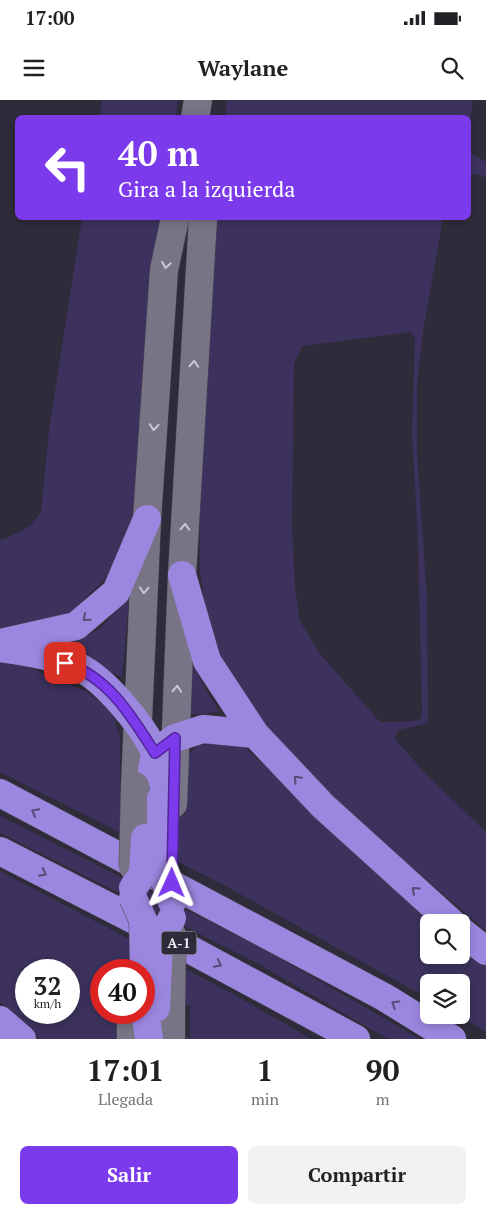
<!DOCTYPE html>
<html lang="es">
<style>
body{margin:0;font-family:"PT Serif",serif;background:#f2f2f2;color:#202124;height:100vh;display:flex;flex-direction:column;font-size:19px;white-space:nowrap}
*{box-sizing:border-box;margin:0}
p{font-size:16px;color:#757577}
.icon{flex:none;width:28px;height:28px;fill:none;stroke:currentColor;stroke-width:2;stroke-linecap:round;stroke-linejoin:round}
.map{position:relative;height:939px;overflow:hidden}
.drawer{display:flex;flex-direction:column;background:#fff;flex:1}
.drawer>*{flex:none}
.banner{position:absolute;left:15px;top:15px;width:456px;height:105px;border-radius:8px;box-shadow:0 2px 8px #0003;background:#7c3aed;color:#fff;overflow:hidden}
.buttons{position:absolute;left:420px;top:814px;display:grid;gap:10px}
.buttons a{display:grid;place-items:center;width:50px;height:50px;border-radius:8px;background:#fff;box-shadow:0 2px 8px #0003;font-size:25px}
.speed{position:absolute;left:15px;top:859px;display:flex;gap:10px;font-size:25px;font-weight:700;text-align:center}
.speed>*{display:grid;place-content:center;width:65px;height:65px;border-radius:50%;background:#fff;box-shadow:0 2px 8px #0003;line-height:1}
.speed small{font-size:12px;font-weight:400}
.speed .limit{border:8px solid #d22;background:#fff;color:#111}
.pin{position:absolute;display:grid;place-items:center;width:42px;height:42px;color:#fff;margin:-21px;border-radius:10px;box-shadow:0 2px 8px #0006}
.me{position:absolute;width:55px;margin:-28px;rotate:1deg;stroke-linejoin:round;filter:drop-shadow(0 0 4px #0008)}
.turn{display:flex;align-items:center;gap:18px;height:105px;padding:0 20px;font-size:22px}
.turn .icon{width:65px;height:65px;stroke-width:2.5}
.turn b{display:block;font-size:35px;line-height:42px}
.eta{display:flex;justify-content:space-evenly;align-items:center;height:85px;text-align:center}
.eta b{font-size:30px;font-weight:700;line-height:35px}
.button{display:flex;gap:10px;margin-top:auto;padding:10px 20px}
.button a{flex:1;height:58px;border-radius:8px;background:#7c3aed;color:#fff;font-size:20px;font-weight:700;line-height:58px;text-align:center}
.button a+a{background:#f2f2f2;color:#202124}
.status{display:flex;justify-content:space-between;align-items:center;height:35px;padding:0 25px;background:#fff;direction:ltr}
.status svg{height:14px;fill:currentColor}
header{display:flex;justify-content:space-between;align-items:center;height:65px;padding:0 20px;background:#fff;font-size:22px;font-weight:700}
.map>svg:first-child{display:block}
.green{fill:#3c325d;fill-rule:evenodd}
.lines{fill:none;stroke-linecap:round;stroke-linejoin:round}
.tertiary-casing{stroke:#4a4854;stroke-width:29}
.motorway-casing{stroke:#4a4854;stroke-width:29}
.tertiary{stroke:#777485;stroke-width:28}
.motorway{stroke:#9c87e0;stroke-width:28}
.tertiary-bridge-casing{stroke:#4a4854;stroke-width:29;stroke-linecap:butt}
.motorway-bridge-casing{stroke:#4a4854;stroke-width:29;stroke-linecap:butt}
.tertiary-bridge{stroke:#777485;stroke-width:28}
.motorway-bridge{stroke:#9c87e0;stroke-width:28}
.oneway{stroke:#c9c7d3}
.oneway2{stroke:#544c74}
.route-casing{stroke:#51269a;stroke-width:12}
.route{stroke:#7c3aed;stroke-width:9}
.labels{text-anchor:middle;stroke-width:4.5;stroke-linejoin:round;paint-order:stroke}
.shield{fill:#2e2c3a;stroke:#b3b2bc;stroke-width:1}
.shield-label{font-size:14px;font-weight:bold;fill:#ecebf4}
</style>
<div class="status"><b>17:00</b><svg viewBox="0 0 49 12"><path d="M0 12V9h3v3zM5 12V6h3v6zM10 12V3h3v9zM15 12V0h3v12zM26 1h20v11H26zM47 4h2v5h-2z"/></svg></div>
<header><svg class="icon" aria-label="menu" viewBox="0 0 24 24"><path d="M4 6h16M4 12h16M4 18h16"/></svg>Waylane<svg class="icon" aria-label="search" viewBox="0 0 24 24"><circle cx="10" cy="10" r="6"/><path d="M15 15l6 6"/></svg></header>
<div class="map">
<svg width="486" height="939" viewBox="0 0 486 939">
<rect width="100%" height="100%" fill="#2e2c3a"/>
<path class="green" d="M 102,0 L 178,0 L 176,17 L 99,17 Z
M 227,0 L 473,0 L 469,26 L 469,18 L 225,17 Z
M 469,52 L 486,62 L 486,78 L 477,74 L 469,76 Z
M 82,118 L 162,118 L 130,440 L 104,480 L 70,513 L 34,527 L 0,529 L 0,440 L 5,439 L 30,426 L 41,412 L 49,330 Z
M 216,118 L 443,118 L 423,232 L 417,284 L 417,352 L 427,499 L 428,623 L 398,630 L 395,639 L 424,672 L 486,732 L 486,831 L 371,732 L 309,674 L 272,634 L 223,562 L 207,522 L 200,471 L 199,385 ZM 411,232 L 415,238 L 412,333 L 418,441 L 422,614 L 420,620 L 399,622 L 380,622 L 320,554 L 300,521 L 295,489 L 292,425 L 294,264 L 302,246 Z
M 129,498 L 122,578 L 65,547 L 98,530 Z
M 0,561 L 31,568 L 87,592 L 112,611 L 120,637 L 120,697 L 185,715 L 189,655 L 197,645 L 226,643 L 244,647 L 438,822 L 429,822 L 429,855 L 461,855 L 461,843 L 486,862 L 486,932 L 458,915 L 461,915 L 461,882 L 429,882 L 429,899 L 222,784 L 0,672 Z
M 192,565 L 219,612 L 190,615 Z
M 0,716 L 262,848 L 420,939 L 388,939 L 255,862 L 0,733 Z
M 0,771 L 235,895 L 311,939 L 183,939 L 183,937 L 190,937 L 190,906 L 144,892 L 144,870 L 101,870 L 101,912 L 121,913 L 122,939 L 40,939 L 0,902 ZM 26,870 L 69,870 L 69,912 L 26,912 Z"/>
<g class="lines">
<g class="tertiary-casing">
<path id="tertiary" d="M 195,18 L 198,0
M 135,686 L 147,419 L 164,170 L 175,118
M 173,704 L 182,475 L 203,118
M 131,912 L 131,939
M 171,913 L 171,939"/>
</g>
<g class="motorway-casing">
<path id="motorway" d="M 182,475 L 207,561 L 255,634 L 323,706 L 451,822
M 1,543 L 76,526 L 116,492 L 147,419
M 0,548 C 26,552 55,556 79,567 C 105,580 143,625 155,653 C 159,663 159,687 161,699
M 152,670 L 155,653 L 175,638 L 203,629 L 255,634
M 0,693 L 384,897 L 452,939
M 0,751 L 154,830 L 356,939
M 461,831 L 486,851
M 144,884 L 144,900 L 149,939
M 0,920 L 22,939"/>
</g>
<use href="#tertiary" class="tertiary"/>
<use href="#motorway" class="motorway"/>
<g class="tertiary-bridge-casing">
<path id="tertiary-bridge" d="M 133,767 L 135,686
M 171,913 L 172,835"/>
</g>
<g class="motorway-bridge-casing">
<path id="motorway-bridge" d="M 161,699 L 161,770 L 172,802
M 133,788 L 143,774 L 145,738
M 133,798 L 143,820 L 144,869
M 156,908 L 159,842 L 172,818"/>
</g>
<use href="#tertiary-bridge" class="tertiary-bridge"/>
<use href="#motorway-bridge" class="motorway-bridge"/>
</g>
<defs><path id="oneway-chevron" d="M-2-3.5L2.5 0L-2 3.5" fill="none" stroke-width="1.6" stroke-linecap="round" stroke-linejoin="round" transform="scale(1.25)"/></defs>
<g class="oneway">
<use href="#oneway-chevron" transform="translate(166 165) rotate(100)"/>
<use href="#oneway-chevron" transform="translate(194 264) rotate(-87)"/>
<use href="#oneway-chevron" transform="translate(154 327) rotate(94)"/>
<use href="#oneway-chevron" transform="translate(185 427) rotate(-87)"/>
<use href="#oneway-chevron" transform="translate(144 490) rotate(93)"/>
<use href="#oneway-chevron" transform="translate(177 589) rotate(-87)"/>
</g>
<g class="oneway2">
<use href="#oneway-chevron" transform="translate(86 518) rotate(139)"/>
<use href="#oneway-chevron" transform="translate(297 679) rotate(-133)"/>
<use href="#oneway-chevron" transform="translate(35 712) rotate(-152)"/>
<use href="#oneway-chevron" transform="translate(43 773) rotate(27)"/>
<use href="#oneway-chevron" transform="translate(415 790) rotate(-138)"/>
<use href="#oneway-chevron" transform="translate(218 864) rotate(28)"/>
<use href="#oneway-chevron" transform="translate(395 904) rotate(-148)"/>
</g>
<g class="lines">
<g class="route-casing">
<path id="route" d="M 65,563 C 109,577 132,617 155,653 L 175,638 L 172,783"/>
</g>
<use href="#route" class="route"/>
</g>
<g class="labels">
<rect class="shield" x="161.5" y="831.5" width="35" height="23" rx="4"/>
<g class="shield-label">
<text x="179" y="848">A-1</text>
</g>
</g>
</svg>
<div class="buttons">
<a><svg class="icon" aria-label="search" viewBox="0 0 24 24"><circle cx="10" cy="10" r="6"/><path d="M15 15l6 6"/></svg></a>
<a><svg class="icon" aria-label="layers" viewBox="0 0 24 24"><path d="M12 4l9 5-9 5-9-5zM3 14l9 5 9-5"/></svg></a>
</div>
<div class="speed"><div>32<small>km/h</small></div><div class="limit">40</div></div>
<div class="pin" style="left:65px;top:563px;background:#d93025"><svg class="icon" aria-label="arrive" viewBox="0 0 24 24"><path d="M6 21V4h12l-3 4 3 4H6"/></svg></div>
<svg class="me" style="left:172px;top:783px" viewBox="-20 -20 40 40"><path d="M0-17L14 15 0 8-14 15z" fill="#7c3aed" stroke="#fff" stroke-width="4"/></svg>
<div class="banner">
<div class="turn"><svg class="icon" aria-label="left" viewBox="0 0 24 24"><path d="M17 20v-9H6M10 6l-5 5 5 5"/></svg><div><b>40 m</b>Gira a la izquierda</div></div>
</div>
</div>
<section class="drawer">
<div class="eta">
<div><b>17:01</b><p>Llegada</p></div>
<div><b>1</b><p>min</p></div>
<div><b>90</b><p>m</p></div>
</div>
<div class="button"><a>Salir</a><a>Compartir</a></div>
</section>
